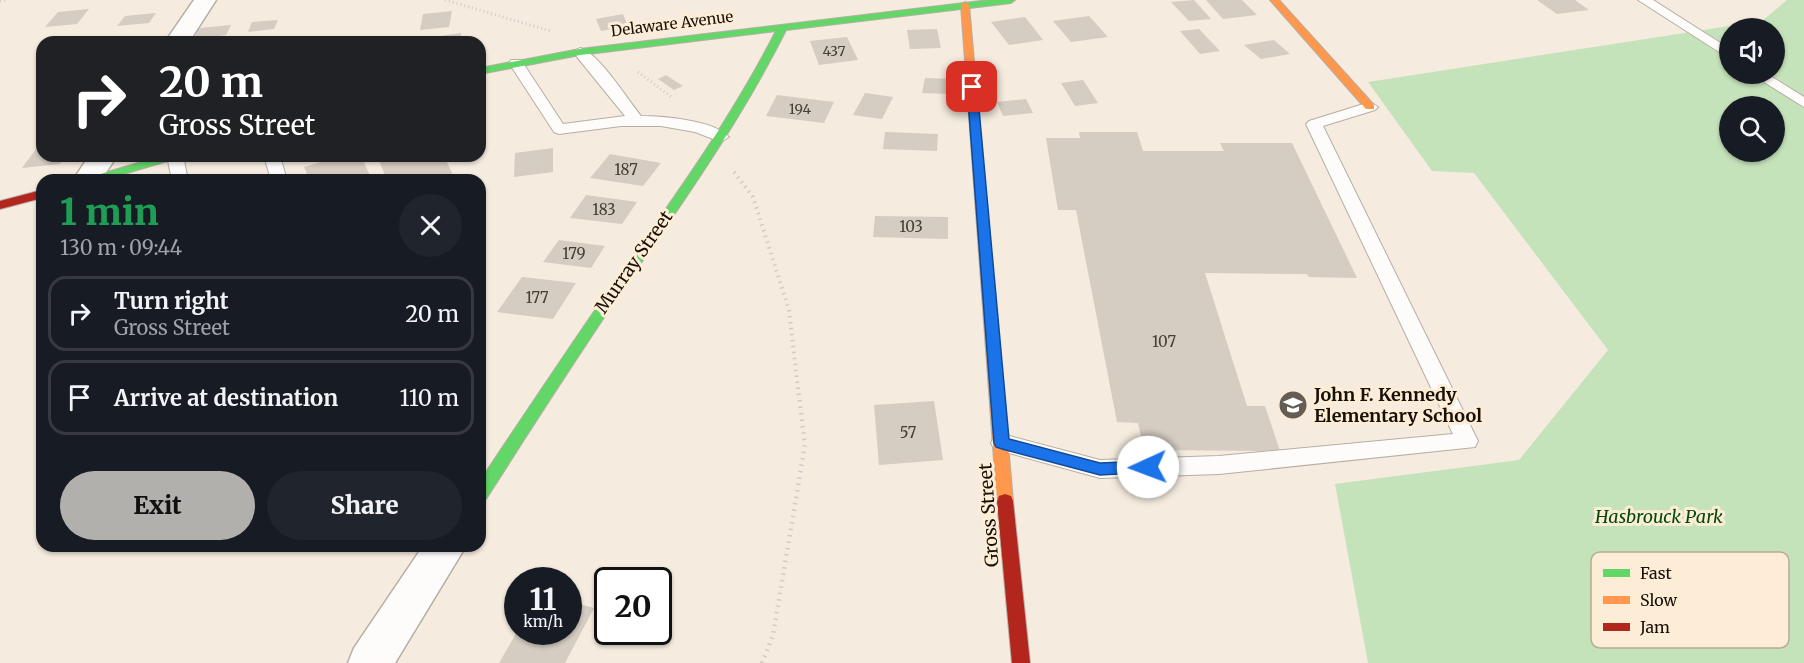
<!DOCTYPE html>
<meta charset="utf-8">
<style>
body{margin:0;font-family:Merriweather,serif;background:#20242c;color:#f1f3f6;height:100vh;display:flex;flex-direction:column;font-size:22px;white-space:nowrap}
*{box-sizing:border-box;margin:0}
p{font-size:20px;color:#9ea1a6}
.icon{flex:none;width:33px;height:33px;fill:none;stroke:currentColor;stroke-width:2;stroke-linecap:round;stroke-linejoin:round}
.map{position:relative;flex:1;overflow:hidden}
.sheet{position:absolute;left:36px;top:174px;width:450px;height:378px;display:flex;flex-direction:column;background:#171b24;border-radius:18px;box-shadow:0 2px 4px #0004}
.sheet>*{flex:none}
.banner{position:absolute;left:36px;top:36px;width:450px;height:126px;border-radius:18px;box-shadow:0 2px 4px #0004;background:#202124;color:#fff;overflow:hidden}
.buttons{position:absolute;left:1719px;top:18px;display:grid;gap:12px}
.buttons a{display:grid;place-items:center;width:66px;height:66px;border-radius:50%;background:#171b24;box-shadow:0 2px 4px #0004;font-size:30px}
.speed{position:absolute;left:504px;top:567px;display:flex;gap:12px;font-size:30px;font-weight:700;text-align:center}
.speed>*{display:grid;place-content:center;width:78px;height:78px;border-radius:50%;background:#171b24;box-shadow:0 2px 4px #0004;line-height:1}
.speed small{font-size:15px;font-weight:400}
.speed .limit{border:3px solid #111;border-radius:9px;background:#fff;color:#111}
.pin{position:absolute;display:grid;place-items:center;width:51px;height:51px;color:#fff;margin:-26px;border-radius:12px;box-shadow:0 3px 9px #0006}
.me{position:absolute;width:66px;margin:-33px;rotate:268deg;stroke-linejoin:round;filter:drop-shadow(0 0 4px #0008)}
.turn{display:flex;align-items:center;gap:21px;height:126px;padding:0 24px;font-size:27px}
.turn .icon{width:78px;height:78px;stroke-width:2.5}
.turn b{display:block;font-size:42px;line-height:51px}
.round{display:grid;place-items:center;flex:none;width:63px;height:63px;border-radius:32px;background:#20242c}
.headline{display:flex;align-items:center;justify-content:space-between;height:102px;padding:0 24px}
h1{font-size:36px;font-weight:800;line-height:45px;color:#1e9e55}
.button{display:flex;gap:12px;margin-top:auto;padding:12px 24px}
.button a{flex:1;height:69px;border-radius:36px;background:#b2b0ad;color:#111;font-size:24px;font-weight:800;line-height:69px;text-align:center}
.button a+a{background:#20242c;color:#f1f3f6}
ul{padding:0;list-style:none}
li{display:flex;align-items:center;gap:18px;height:75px;margin:0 12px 9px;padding:0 12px;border:3px solid #363941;border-radius:18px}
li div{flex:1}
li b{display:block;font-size:22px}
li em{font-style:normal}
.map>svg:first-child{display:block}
.green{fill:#c5e3ba;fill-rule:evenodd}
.building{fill:#d5ccc2}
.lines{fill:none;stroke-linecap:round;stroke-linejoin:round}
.lane-casing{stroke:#b6aea4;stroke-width:2}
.street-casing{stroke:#b6aea4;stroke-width:3}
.fast-casing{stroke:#b6aea4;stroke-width:2}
.slow-casing{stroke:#b6aea4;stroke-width:2}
.jam-casing{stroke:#b6aea4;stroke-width:2}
.path-far2{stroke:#cfcdc9;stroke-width:3;stroke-dasharray:1 3;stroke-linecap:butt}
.path-far1{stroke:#cfcdc9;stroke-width:4;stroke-dasharray:1.5 4.5;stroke-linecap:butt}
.path{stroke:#cfcdc9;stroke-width:4.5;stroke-dasharray:1.5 5;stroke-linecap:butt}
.lane{fill:#fefcfa;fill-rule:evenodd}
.street{fill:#fefcfa;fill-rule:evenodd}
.fast{fill:#63d668;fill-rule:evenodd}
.slow{fill:#ff974d;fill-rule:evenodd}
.jam{fill:#b3261e;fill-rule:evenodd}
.route{fill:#1a73e8;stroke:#114b97;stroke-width:1.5}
.labels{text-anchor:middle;stroke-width:6;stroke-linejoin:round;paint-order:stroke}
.far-number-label{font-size:14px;fill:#463f36}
.far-street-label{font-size:15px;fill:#171007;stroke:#fdedd7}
.number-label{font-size:15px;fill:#463f36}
.street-label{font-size:18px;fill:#171007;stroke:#fdedd7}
.poi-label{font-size:18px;font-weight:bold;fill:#171007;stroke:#fdedd7;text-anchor:start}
.park-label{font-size:18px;font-style:italic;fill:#004b09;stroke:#fdedd7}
.key{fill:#fdedd7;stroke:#b8ab99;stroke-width:1.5}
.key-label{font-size:16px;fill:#171007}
</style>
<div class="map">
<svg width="1804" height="663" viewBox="0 0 1804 663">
<rect width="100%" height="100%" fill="#f5ecdf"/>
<path class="green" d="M 1787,0 L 1804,0 L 1804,663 L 1368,663 L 1335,484 L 1519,460 L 1608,350 L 1474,173 L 1432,171 L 1368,82 L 1762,21 ZM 1730,28 L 1774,28 L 1774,74 L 1730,74 ZM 1730,106 L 1774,106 L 1774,152 L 1730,152 Z"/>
<path class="building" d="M 1194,0 L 1211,19 L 1189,21 L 1171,2 Z
M 1206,0 L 1242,0 L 1257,15 L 1223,19 Z
M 1537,0 L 1575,0 L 1589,10 L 1557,14 Z
M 89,9 L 77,24 L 45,27 L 58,12 Z
M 452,11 L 449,27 L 420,30 L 423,14 Z
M 156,13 L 149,23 L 117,26 L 125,16 Z
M 623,14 L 628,26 L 601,31 L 596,19 Z
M 1089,16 L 1108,37 L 1071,42 L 1053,21 Z
M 1025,17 L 1043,40 L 1009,45 L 991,22 Z
M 278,20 L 274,29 L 248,32 L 252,22 Z
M 231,25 L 226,35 L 194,39 L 199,28 Z
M 937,29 L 941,48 L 910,49 L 907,30 Z
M 1199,29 L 1220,51 L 1200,54 L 1180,31 Z
M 461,33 L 461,42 L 427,42 L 426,38 Z
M 136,37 L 132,42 L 95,42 L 95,40 Z
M 847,37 L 858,60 L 819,65 L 810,41 Z
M 1274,40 L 1290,54 L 1261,59 L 1244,45 Z
M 666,75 L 683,86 L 674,90 L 658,79 Z
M 925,78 L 953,79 L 950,94 L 922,93 Z
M 1083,80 L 1098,103 L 1075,106 L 1061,83 Z
M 865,93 L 893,97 L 882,119 L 853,115 Z
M 777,95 L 834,102 L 824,123 L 766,116 Z
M 1026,99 L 1033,113 L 1003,116 L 997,102 Z
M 885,132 L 938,134 L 937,151 L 883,149 Z
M 1079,132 L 1137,132 L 1143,151 L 1224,151 L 1220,143 L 1292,143 L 1357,278 L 1309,277 L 1307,274 L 1205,273 L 1247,406 L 1265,406 L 1280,451 L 1144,450 L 1138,423 L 1117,422 L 1076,210 L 1058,210 L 1046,138 L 1080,138 Z
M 42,141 L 42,156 L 65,156 L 60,164 L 22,168 Z
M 553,148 L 553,172 L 514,177 L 515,153 Z
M 610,154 L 661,163 L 643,186 L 590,178 Z
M 342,156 L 361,156 L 372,180 L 310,180 L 304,167 Z
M 377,156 L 444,156 L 455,179 L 387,180 Z
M 586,195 L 637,202 L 622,224 L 570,218 Z
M 875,216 L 948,217 L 948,239 L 873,237 Z
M 559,240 L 605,246 L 591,268 L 543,262 Z
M 522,277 L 576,283 L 553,319 L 497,312 Z
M 934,401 L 943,460 L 879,465 L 874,405 Z
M 568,601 L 594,608 L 565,663 L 499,663 L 517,632 L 568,632 Z"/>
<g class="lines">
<g class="lane-casing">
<path id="lane" d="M 1638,0 L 1653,0 L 1730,49 L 1730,59 Z
M 580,48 C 598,52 628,100 641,116 C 662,116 714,120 729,137 L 721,142 L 695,132 L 661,126 L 621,126 L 559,134 L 554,132 L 509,63 L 511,60 L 521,60 L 563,124 L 625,116 L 573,52 Z
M 1751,74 L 1767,74 L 1804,97 L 1804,107 Z
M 1370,102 L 1378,107 L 1375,110 L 1323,126 L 1478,441 L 1475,447 L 1219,474 L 1100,478 L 994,449 L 991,443 L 994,437 L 1002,434 L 1100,460 L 1219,456 L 1453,434 L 1306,124 L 1309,121 Z
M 167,156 L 183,156 L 188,180 L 172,180 Z
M 264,156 L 280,156 L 287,180 L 271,180 Z"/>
</g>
<g class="street-casing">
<path id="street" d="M 194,0 L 216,0 L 189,42 L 165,42 Z
M 89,156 L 117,156 L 101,180 L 73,180 Z
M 423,546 L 466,546 L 395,663 L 348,663 L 354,648 Z"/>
</g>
<g class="fast-casing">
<path id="fast" d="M 989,0 L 1015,0 L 1011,3 L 786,30 C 741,120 683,202 626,285 C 578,355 532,427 486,499 L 480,500 L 480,481 C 524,415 568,349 613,284 C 671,202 730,121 776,31 L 580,55 L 480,74 L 480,68 L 580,49 Z
M 162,156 L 180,156 L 178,158 L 103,180 L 85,180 L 87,178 Z"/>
</g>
<g class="slow-casing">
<path id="slow" d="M 1270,0 L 1279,0 L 1374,105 L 1374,109 L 1366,109 Z
M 965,2 L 969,5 L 1013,501 L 1011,506 L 1005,508 L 999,506 L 997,501 L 961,5 Z"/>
</g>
<g class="jam-casing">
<path id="jam" d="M 42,190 L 42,198 L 0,209 L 0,201 Z
M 1005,494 L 1011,496 L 1013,501 L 1030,663 L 1012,663 L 997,501 L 999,496 Z"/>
</g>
<path class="path-far2" d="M 445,0 L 551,31
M 0,1 L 5,0
M 638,72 L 673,98"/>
<path class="path-far1" d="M 734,172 L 753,197 L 789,310 L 798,389"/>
<path class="path" d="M 762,663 L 773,635 L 805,445 L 798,388"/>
<use href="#lane" class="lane"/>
<use href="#street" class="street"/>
<use href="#fast" class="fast"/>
<use href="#slow" class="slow"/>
<use href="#jam" class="jam"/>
</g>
<path class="route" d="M 972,84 L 977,87 L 1009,439 L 1100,463 L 1148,461 L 1153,463 L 1156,467 L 1153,472 L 1100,475 L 1002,449 L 996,447 L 994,443 L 967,87 Z"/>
<defs>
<g id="school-disc" transform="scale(1.5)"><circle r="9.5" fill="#655d53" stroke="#fdedd7"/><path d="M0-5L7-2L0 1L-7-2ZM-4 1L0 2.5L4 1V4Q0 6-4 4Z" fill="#fff"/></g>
</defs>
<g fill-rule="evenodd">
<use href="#school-disc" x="1293" y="405"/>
</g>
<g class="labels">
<g class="far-number-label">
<text x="834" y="56">437</text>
<text x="800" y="114">194</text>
</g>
<g class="far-street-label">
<text transform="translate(672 24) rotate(-7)" y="5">Delaware Avenue</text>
</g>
<g class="number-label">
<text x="626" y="175">187</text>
<text x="604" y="215">183</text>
<text x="911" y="232">103</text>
<text x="574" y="259">179</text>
<text x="537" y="303">177</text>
<text x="1164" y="347">107</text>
<text x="908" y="438">57</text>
</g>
<g class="street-label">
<text transform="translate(634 262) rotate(-55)" y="6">Murray Street</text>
<text transform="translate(989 515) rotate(-94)" y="6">Gross Street</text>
</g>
<g class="poi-label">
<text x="1314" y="401">John F. Kennedy<tspan x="1314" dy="21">Elementary School</tspan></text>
</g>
<g class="park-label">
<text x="1659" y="523">Hasbrouck Park</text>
</g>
</g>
<rect x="1591" y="552" width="198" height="96" rx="9" class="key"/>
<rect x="1603" y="569" width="27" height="8" fill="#63d668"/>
<rect x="1603" y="596" width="27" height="8" fill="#ff974d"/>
<rect x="1603" y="623" width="27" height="8" fill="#b3261e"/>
<g class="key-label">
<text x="1640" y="579">Fast</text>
<text x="1640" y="606">Slow</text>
<text x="1640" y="633">Jam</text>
</g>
</svg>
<div class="buttons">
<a><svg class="icon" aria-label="sound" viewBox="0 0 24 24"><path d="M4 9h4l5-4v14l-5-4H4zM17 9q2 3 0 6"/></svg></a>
<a><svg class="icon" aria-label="search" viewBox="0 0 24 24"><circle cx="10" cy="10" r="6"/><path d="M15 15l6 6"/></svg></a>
</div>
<div class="speed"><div>11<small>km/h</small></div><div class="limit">20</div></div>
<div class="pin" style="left:972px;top:87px;background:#d93025"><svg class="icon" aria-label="arrive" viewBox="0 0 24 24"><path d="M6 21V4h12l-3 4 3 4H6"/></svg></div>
<svg class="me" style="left:1148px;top:467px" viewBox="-20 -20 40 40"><circle r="19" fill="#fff"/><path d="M0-13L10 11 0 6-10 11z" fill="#1a73e8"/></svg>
<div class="banner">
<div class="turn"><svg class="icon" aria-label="right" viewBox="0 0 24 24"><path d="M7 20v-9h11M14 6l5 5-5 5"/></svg><div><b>20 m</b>Gross Street</div></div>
</div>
<section class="sheet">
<div class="headline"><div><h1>1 min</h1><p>130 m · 09:44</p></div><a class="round"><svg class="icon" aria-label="close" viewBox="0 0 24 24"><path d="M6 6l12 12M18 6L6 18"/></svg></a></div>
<ul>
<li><svg class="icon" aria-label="right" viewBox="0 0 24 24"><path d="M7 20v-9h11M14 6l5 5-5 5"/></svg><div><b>Turn right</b><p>Gross Street</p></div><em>20 m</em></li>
<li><svg class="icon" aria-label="arrive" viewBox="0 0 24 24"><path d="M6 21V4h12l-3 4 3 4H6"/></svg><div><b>Arrive at destination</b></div><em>110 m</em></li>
</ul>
<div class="button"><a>Exit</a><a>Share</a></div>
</section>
</div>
